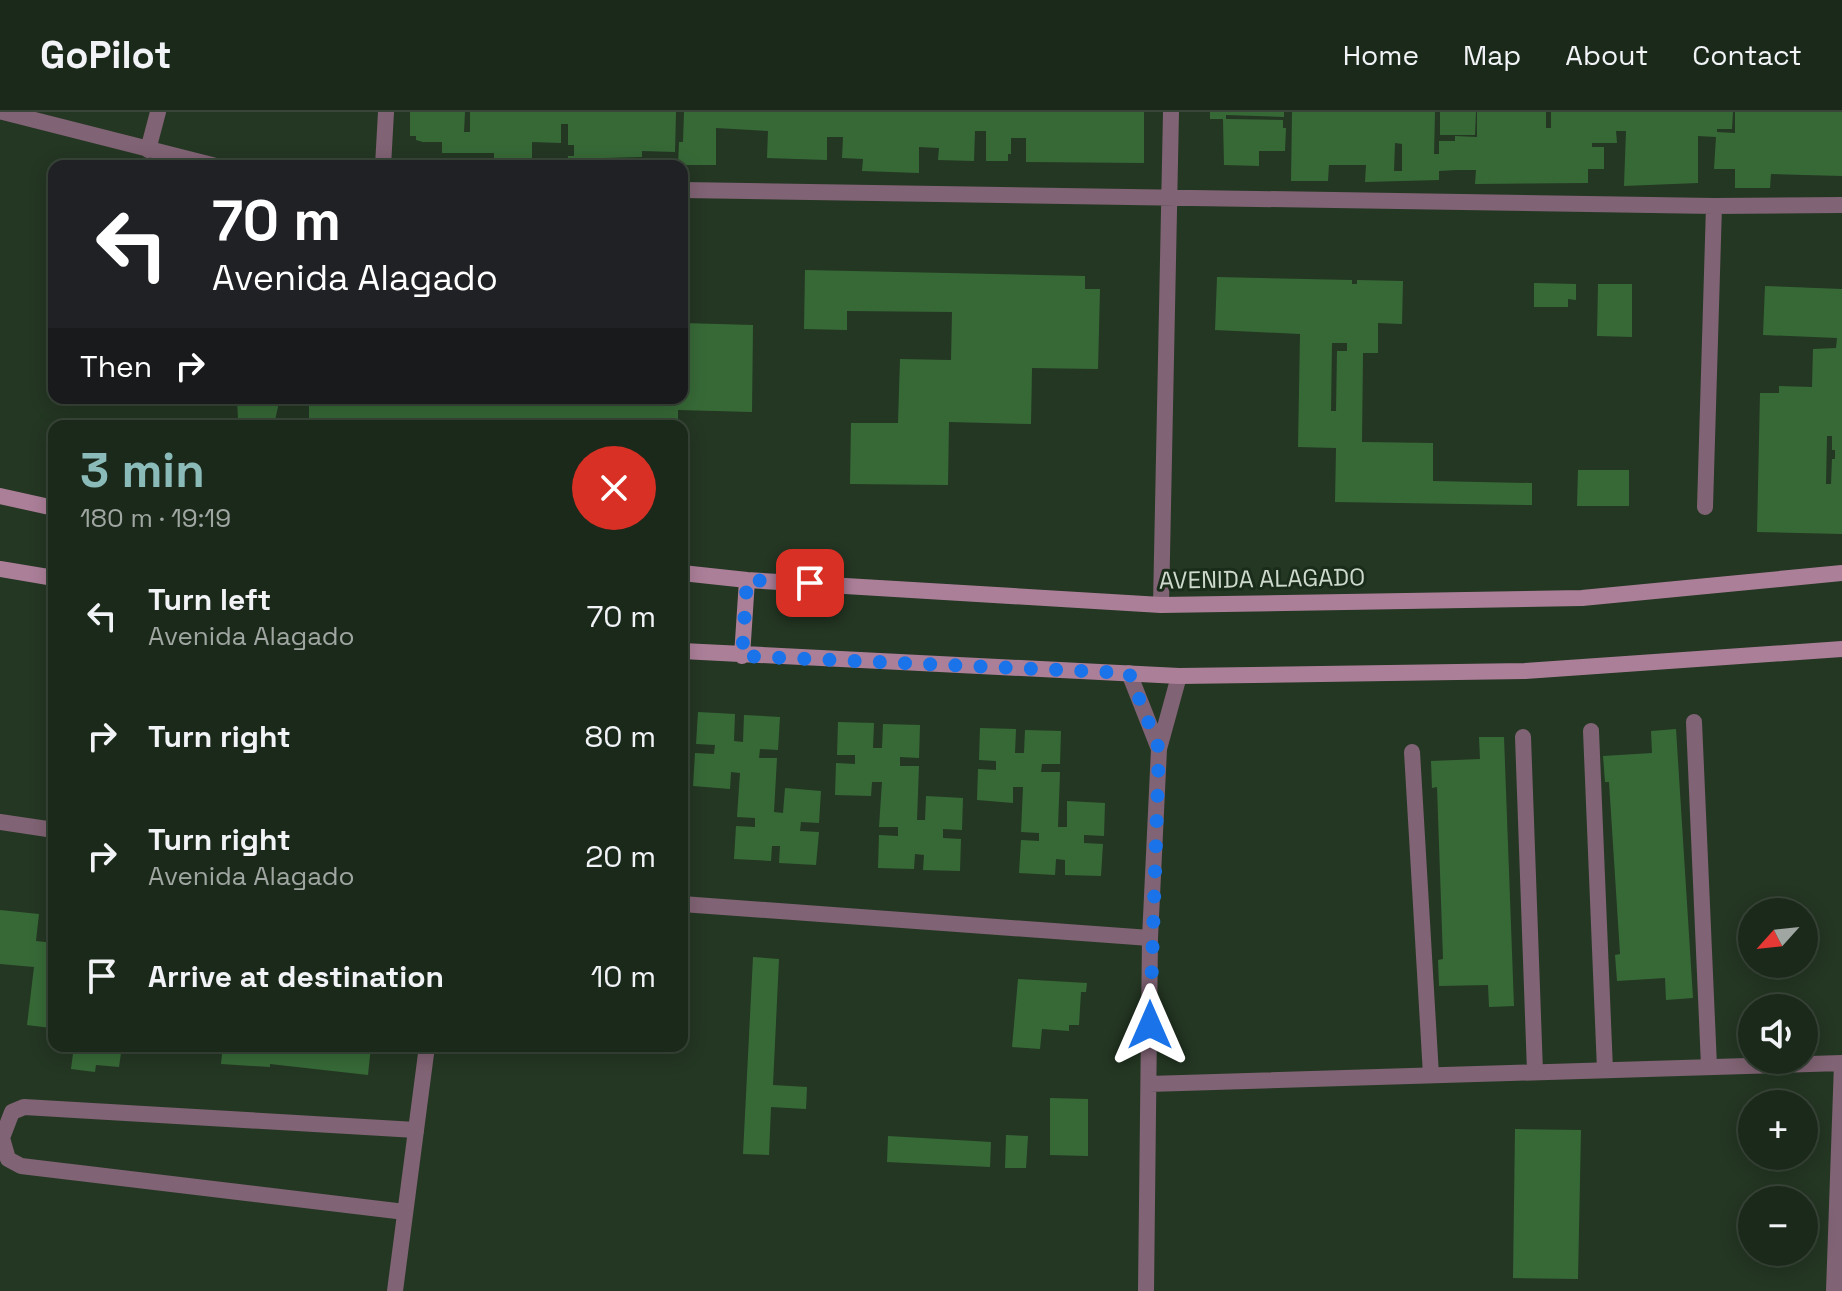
<!DOCTYPE html>
<meta charset="utf-8">
<style>
body{margin:0;font-family:"Space Grotesk",sans-serif;background:#243123;color:#f1f3f6;height:100vh;display:flex;flex-direction:column;font-size:30px;white-space:nowrap}
*{box-sizing:border-box;margin:0}
p{font-size:26px;color:#a0a6a2}
.icon{flex:none;width:44px;height:44px;fill:none;stroke:currentColor;stroke-width:2;stroke-linecap:round;stroke-linejoin:round}
.map{position:relative;flex:1;overflow:hidden}
.panel{position:absolute;left:48px;top:308px;width:640px;height:632px;display:flex;flex-direction:column;background:#1b291a;border-radius:16px;box-shadow:0 4px 20px #0003,0 0 0 2px #394539}
.panel>*{flex:none}
.hud{position:absolute;left:48px;top:48px;width:640px;height:244px;border-radius:16px;box-shadow:0 4px 20px #0003,0 0 0 2px #394539;background:#202124;color:#fff;overflow:hidden}
.needle{width:52px;rotate:243deg}
.fabs{position:absolute;left:1738px;top:786px;display:grid;gap:16px}
.fabs a{display:grid;place-items:center;width:80px;height:80px;border-radius:50%;background:#1b291a;box-shadow:0 4px 20px #0003,0 0 0 2px #394539;font-size:40px}
.pin{position:absolute;display:grid;place-items:center;width:68px;height:68px;color:#fff;margin:-34px;border-radius:16px;box-shadow:0 4px 12px #0006}
.me{position:absolute;width:88px;margin:-44px;rotate:0deg;stroke-linejoin:round;filter:drop-shadow(0 0 6px #0008)}
.turn{display:flex;align-items:center;gap:28px;height:168px;padding:0 32px;font-size:36px}
.turn .icon{width:104px;height:104px;stroke-width:2.5}
.turn b{display:block;font-size:56px;line-height:68px}
.then{display:flex;align-items:center;height:76px;padding:0 32px;background:#0003;gap:16px;font-size:30px}
.round{display:grid;place-items:center;flex:none;width:84px;height:84px;border-radius:42px;background:#243123}
.head{display:flex;align-items:center;justify-content:space-between;height:136px;padding:0 32px}
h1{font-size:48px;font-weight:700;line-height:60px;color:#8bbbb9}
ul{padding:0;list-style:none}
li{display:flex;align-items:center;gap:24px;height:120px;padding:0 32px}
li div{flex:1}
li b{display:block;font-size:30px}
li em{font-style:normal}
header{display:flex;align-items:center;gap:48px;box-sizing:border-box;height:112px;padding:0 40px;background:#1b291a;border-bottom:2px solid #394539}
header strong{font-size:38px}
nav{display:flex;gap:44px;margin-inline-start:auto;font-size:28px}
.map>svg:first-child{display:block}
.building{fill:#376937;fill-rule:evenodd}
.lines{fill:none;stroke-linecap:round;stroke-linejoin:round}
.service{stroke:#806374;stroke-width:16}
.minor{stroke:#806374;stroke-width:16}
.secondary{stroke:#ac7f99;stroke-width:16}
.route{stroke:#1a73e8;stroke-width:14;stroke-dasharray:0 25.2}
.labels{text-anchor:middle;stroke-width:6;stroke-linejoin:round;paint-order:stroke}
.street-label{font-size:24px;fill:#cdd9cc;stroke:#1a2c1a}
</style>
<header>
<strong>GoPilot</strong>
<nav><a>Home</a><a>Map</a><a>About</a><a>Contact</a></nav>
</header>
<div class="map">
<svg width="1842" height="1179" viewBox="0 0 1842 1179">
<rect width="100%" height="100%" fill="#243723"/>
<path class="building" d="M 410,0 L 465,0 L 464,20 L 470,20 L 470,0 L 676,0 L 675,40 L 642,39 L 642,45 L 605,46 L 605,54 L 567,54 L 568,44 L 574,44 L 574,33 L 568,33 L 568,12 L 561,12 L 561,31 L 532,30 L 532,54 L 494,54 L 494,41 L 442,41 L 442,30 L 423,30 L 416,28 L 416,24 L 410,24 Z
M 684,0 L 1144,0 L 1144,51 L 1026,50 L 1026,26 L 1011,26 L 1011,42 L 1008,42 L 1008,49 L 986,49 L 986,19 L 975,19 L 974,49 L 938,48 L 939,36 L 919,35 L 919,61 L 862,59 L 863,47 L 842,46 L 843,25 L 827,25 L 827,48 L 767,46 L 768,19 L 716,16 L 716,53 L 678,53 L 679,30 L 683,30 Z
M 1210,0 L 1284,0 L 1284,5 L 1226,3 L 1226,7 L 1283,8 L 1283,16 L 1286,16 L 1285,39 L 1259,39 L 1259,54 L 1224,53 L 1223,7 L 1210,7 Z
M 1292,0 L 1435,0 L 1434,42 L 1439,42 L 1439,29 L 1455,29 L 1455,24 L 1477,25 L 1477,0 L 1546,0 L 1546,16 L 1551,16 L 1551,0 L 1733,0 L 1732,17 L 1717,17 L 1717,20 L 1735,21 L 1735,0 L 1842,0 L 1842,64 L 1771,62 L 1770,76 L 1735,76 L 1735,57 L 1714,57 L 1716,25 L 1698,24 L 1698,71 L 1624,74 L 1626,19 L 1616,19 L 1617,31 L 1592,31 L 1592,35 L 1604,35 L 1604,57 L 1588,57 L 1588,71 L 1475,72 L 1476,58 L 1456,58 L 1439,59 L 1439,68 L 1365,70 L 1366,53 L 1329,53 L 1328,69 L 1291,69 ZM 1395,31 L 1402,32 L 1402,59 L 1394,59 Z
M 1440,0 L 1476,0 L 1475,23 L 1440,23 Z
M 805,158 L 1085,164 L 1085,177 L 1100,177 L 1098,257 L 1032,256 L 1031,312 L 949,310 L 948,373 L 850,372 L 851,311 L 898,311 L 900,247 L 951,248 L 952,200 L 847,199 L 847,218 L 804,217 Z
M 1217,165 L 1352,168 L 1352,172 L 1357,172 L 1357,168 L 1403,169 L 1402,212 L 1378,211 L 1378,241 L 1363,241 L 1362,330 L 1433,331 L 1433,369 L 1532,371 L 1532,393 L 1335,390 L 1336,336 L 1298,335 L 1300,222 L 1215,218 ZM 1332,231 L 1347,231 L 1347,239 L 1337,239 L 1336,299 L 1331,299 Z
M 1534,171 L 1576,172 L 1576,188 L 1568,187 L 1568,195 L 1534,195 Z
M 1598,172 L 1632,172 L 1632,225 L 1597,224 Z
M 1765,174 L 1842,177 L 1842,422 L 1757,420 L 1760,281 L 1779,281 L 1779,274 L 1812,275 L 1813,237 L 1836,236 L 1837,226 L 1763,223 ZM 1827,324 L 1832,324 L 1832,338 L 1835,338 L 1835,347 L 1832,347 L 1831,372 L 1826,372 Z
M 682,211 L 753,213 L 752,300 L 678,298 L 678,314 L 309,309 L 309,286 L 682,286 L 682,259 L 688,259 L 688,247 L 682,247 Z
M 237,286 L 280,286 L 274,313 L 238,308 Z
M 1578,358 L 1629,358 L 1629,394 L 1577,394 Z
M 698,600 L 735,602 L 734,629 L 743,630 L 744,603 L 780,605 L 778,638 L 760,637 L 759,646 L 777,646 L 774,700 L 783,701 L 785,676 L 821,679 L 819,711 L 801,710 L 800,719 L 819,720 L 816,753 L 779,751 L 780,734 L 772,734 L 771,749 L 734,747 L 736,714 L 755,715 L 755,706 L 737,705 L 740,661 L 731,660 L 730,677 L 693,674 L 695,641 L 714,642 L 715,633 L 696,632 Z
M 838,610 L 874,611 L 873,636 L 882,636 L 883,612 L 920,613 L 919,646 L 900,645 L 900,654 L 919,654 L 917,708 L 925,708 L 926,684 L 963,686 L 962,718 L 943,717 L 943,726 L 961,727 L 960,759 L 923,758 L 924,743 L 915,742 L 914,757 L 878,756 L 879,723 L 898,724 L 898,715 L 879,715 L 882,670 L 872,670 L 871,684 L 835,683 L 836,651 L 855,652 L 855,643 L 837,643 Z
M 980,616 L 1016,617 L 1015,641 L 1024,641 L 1025,618 L 1061,619 L 1060,652 L 1042,652 L 1041,660 L 1060,660 L 1058,715 L 1067,715 L 1067,689 L 1105,691 L 1104,724 L 1084,723 L 1084,731 L 1103,732 L 1101,764 L 1065,763 L 1065,748 L 1056,747 L 1055,763 L 1019,761 L 1021,728 L 1039,729 L 1039,721 L 1021,720 L 1023,675 L 1013,675 L 1013,691 L 977,688 L 978,657 L 996,658 L 996,649 L 979,648 Z
M 1676,617 L 1693,886 L 1666,888 L 1665,866 L 1617,869 L 1615,843 L 1620,842 L 1609,670 L 1605,670 L 1603,644 L 1652,641 L 1651,619 Z
M 1479,625 L 1504,625 L 1514,894 L 1489,895 L 1488,873 L 1439,874 L 1438,848 L 1443,847 L 1437,675 L 1432,676 L 1431,649 L 1480,647 Z
M 0,798 L 39,802 L 36,829 L 54,831 L 54,912 L 51,916 L 27,913 L 34,855 L 0,852 Z
M 753,845 L 779,847 L 773,973 L 807,975 L 806,997 L 771,995 L 769,1043 L 743,1042 Z
M 1018,867 L 1087,871 L 1086,880 L 1081,880 L 1079,913 L 1069,913 L 1069,919 L 1042,917 L 1040,937 L 1012,935 Z
M 74,934 L 122,934 L 119,955 L 96,953 L 95,960 L 71,957 Z
M 174,934 L 371,934 L 368,963 L 270,952 L 270,955 L 221,952 L 222,942 Z
M 1050,986 L 1088,987 L 1088,1044 L 1050,1043 Z
M 1515,1017 L 1581,1018 L 1578,1167 L 1513,1166 Z
M 1006,1023 L 1028,1024 L 1026,1056 L 1005,1056 Z
M 888,1024 L 991,1030 L 990,1055 L 887,1050 Z"/>
<g class="lines">
<path class="service" d="M 1694,610 L 1709,954
M 1591,619 L 1605,958
M 1523,625 L 1535,960
M 1412,640 L 1431,963
M 405,1100 L 21,1054 L 8,1047 L 2,1026 L 12,1000 L 24,995 L 416,1018"/>
<path class="minor" d="M 3,0 L 216,54
M 148,38 L 158,0
M 383,54 L 386,0
M 682,78 L 1714,94 L 1842,93
M 1705,395 L 1714,94
M 1161,493 L 1171,0
M 1129,561 L 1159,637
M 0,710 L 54,718
M 682,792 L 1150,826
M 1149,972 L 1842,951
M 395,1179 L 427,934
M 1146,1179 L 1150,826 L 1159,637 L 1179,564
M 1834,1179 L 1842,951"/>
<path class="secondary" d="M 0,384 L 54,396
M 0,457 L 54,466
M 682,461 L 747,468 L 1161,493 L 1582,486 L 1842,461
M 682,539 L 1179,564 L 1525,559 L 1842,537
M 742,544 L 747,468"/>
</g>
<g class="lines">
<path class="route" d="M 810,471 L 747,468 L 742,544 L 1129,561 L 1159,637 L 1150,913"/>
</g>
<g class="labels">
<g class="street-label">
<text transform="translate(1262 467) rotate(-1)" y="8">AVENIDA ALAGADO</text>
</g>
</g>
</svg>
<div class="fabs">
<a><svg class="needle" viewBox="-14 -14 28 28"><path d="M0-13l5 13h-10z" fill="#e53935"/><path d="M0 13l5-13h-10z" fill="#a0a6a2"/></svg></a>
<a><svg class="icon" aria-label="sound" viewBox="0 0 24 24"><path d="M4 9h4l5-4v14l-5-4H4zM17 9q2 3 0 6"/></svg></a>
<a>+</a>
<a>−</a>
</div>
<div class="pin" style="left:810px;top:471px;background:#d93025"><svg class="icon" aria-label="arrive" viewBox="0 0 24 24"><path d="M6 21V4h12l-3 4 3 4H6"/></svg></div>
<svg class="me" style="left:1150px;top:913px" viewBox="-20 -20 40 40"><path d="M0-17L14 15 0 8-14 15z" fill="#1a73e8" stroke="#fff" stroke-width="4"/></svg>
<div class="hud">
<div class="turn"><svg class="icon" aria-label="left" viewBox="0 0 24 24"><path d="M17 20v-9H6M10 6l-5 5 5 5"/></svg><div><b>70 m</b>Avenida Alagado</div></div>
<div class="then">Then<svg class="icon" aria-label="right" viewBox="0 0 24 24"><path d="M7 20v-9h11M14 6l5 5-5 5"/></svg></div>
</div>
<section class="panel">
<div class="head"><div><h1>3 min</h1><p>180 m · 19:19</p></div><a class="round" style="background:#d93025;color:#fff"><svg class="icon" aria-label="close" viewBox="0 0 24 24"><path d="M6 6l12 12M18 6L6 18"/></svg></a></div>
<ul>
<li><svg class="icon" aria-label="left" viewBox="0 0 24 24"><path d="M17 20v-9H6M10 6l-5 5 5 5"/></svg><div><b>Turn left</b><p>Avenida Alagado</p></div><em>70 m</em></li>
<li><svg class="icon" aria-label="right" viewBox="0 0 24 24"><path d="M7 20v-9h11M14 6l5 5-5 5"/></svg><div><b>Turn right</b></div><em>80 m</em></li>
<li><svg class="icon" aria-label="right" viewBox="0 0 24 24"><path d="M7 20v-9h11M14 6l5 5-5 5"/></svg><div><b>Turn right</b><p>Avenida Alagado</p></div><em>20 m</em></li>
<li><svg class="icon" aria-label="arrive" viewBox="0 0 24 24"><path d="M6 21V4h12l-3 4 3 4H6"/></svg><div><b>Arrive at destination</b></div><em>10 m</em></li>
</ul>
</section>
</div>
